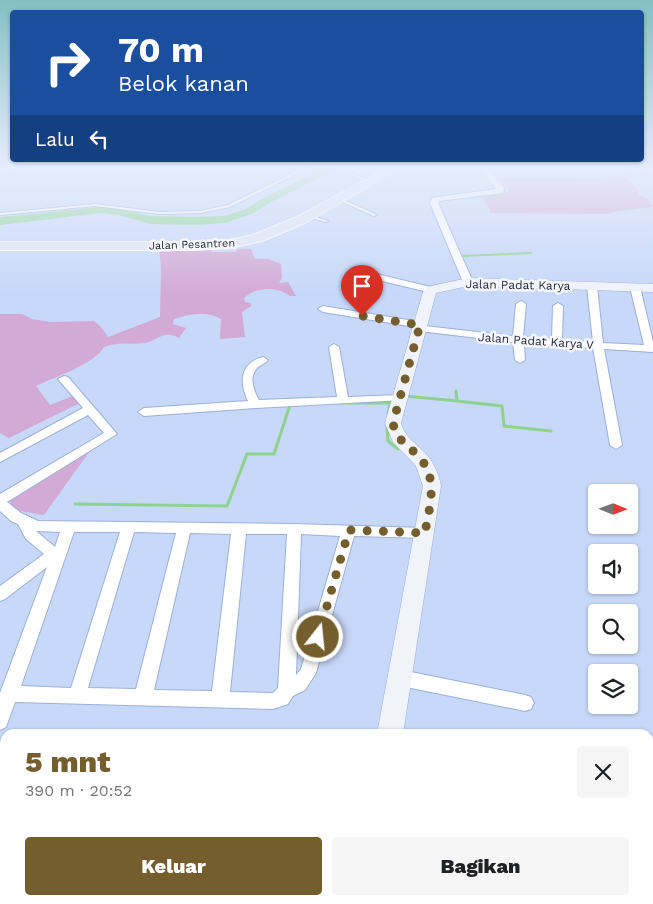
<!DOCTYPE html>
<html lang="id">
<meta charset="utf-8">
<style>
body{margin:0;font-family:"Work Sans",sans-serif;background:#f6f6f6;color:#202124;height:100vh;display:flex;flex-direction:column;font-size:19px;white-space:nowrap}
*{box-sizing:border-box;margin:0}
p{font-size:16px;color:#757577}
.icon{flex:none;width:28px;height:28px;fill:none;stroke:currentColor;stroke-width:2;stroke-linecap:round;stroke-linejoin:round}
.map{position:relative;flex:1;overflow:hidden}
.side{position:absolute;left:0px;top:729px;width:654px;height:176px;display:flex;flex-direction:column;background:#fff;border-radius:15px 15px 0 0;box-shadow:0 1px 4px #0004}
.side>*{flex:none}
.top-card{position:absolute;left:10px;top:10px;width:634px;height:152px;border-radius:5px;box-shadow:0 1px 4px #0004;background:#1a4fa0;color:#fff;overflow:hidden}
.needle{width:32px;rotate:91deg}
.controls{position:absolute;left:588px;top:484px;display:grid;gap:10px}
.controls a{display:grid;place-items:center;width:50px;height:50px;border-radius:5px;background:#fff;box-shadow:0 1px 4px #0004;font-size:25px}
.pin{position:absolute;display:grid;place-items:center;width:42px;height:42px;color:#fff;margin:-51px -21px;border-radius:50% 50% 50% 0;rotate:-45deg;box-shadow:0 0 5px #0007}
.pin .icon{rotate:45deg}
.me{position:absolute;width:55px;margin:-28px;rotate:16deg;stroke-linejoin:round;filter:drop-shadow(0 0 4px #0008)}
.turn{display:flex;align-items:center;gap:18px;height:105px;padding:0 25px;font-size:22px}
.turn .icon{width:65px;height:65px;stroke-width:2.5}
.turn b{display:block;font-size:35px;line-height:42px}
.then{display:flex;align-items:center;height:48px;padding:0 25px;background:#0003;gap:10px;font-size:19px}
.round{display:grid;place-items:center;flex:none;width:52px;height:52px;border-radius:5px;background:#f6f6f6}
.head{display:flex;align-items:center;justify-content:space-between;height:85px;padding:0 25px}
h1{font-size:30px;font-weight:800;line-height:38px;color:#745e2d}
.primary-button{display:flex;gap:10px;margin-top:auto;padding:10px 25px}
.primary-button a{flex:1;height:58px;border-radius:5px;background:#745e2d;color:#fff;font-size:20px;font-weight:800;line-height:58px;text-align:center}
.primary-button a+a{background:#f6f6f6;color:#202124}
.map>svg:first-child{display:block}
.green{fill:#d3a9d5}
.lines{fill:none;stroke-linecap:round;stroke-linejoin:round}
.stream-far2{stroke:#8dd38f;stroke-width:2}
.stream-far1{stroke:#8dd38f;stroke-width:2.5}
.stream{stroke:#8dd38f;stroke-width:3}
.river{fill:#8dd38f;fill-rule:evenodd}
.lane-casing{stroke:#9cafd8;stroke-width:2}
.street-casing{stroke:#9cafd8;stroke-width:2}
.secondary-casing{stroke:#9cafd8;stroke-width:1}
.primary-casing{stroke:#fff;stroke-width:2}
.lane{fill:#fff;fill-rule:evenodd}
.street{fill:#fff;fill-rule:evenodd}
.secondary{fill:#f0f3fa;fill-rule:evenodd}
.primary{fill:#e1e7f4;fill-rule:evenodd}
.route{stroke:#745e2d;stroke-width:9;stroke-dasharray:0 16.2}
.labels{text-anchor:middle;stroke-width:5;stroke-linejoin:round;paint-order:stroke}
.far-street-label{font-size:11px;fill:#1e2535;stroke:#f6f8fd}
.street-label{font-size:12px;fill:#1e2535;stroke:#f6f8fd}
</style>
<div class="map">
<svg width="653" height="904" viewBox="0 0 653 904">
<rect width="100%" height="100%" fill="#c8d8f9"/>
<path class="green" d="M 605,174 C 621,175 629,178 639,191 L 638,194 L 651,201 L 653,207 L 617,211 L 608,214 L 491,213 L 483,197 C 492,196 504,197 509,190 L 499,178 L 610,179 Z
M 159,249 L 211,249 L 212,252 L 235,252 L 238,249 L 251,249 L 255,259 L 269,259 L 281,264 L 282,278 L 279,283 L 288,282 L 296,296 L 290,296 C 277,286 256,287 244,298 L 245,302 L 251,303 L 251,306 L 242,312 L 245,337 L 220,339 L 221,319 C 207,310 189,314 174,319 L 173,324 L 186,328 L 179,338 C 163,329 158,341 144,343 C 129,345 121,341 104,347 C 96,363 53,378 36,386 L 50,405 L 75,395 L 80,403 L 9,438 L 0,433 L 0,314 L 22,314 L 32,319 L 50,322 L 94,321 L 101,327 L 108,337 L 160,317 L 161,268 Z
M 94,445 L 44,515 L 14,510 L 8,497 Z"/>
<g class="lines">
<path class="stream-far2" d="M 469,197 L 501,195 L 505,191 L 502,188
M 461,256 L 531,253"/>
<path class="stream-far1" d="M 461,256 L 467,256"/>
<path class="stream" d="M 405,396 L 457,401 L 456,391
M 457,401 L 502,406 L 504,426 L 551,431
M 342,403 L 390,403 L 388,414
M 387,425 L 388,441 L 398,449
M 75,504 L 227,506 L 247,454 L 274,454 L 290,405 L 293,405"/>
<path class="river" d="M 325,168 L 338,168 L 271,202 L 254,213 L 225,223 L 195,225 L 150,224 L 119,215 L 101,213 L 0,225 L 0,217 L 101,207 L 121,209 L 150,216 L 195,217 L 224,216 L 246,209 L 263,198 Z"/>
<g class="lane-casing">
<path id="lane" d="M 303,168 L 308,168 L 230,207 L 200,213 L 160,214 L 95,206 L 0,215 L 0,213 L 95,204 L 160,212 L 200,211 L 228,205 Z
M 355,168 L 361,168 L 383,175 L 380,176 Z
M 351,174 L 353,174 L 372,181 L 369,182 L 351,176 Z
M 338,198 L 340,198 L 377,215 L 374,216 L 338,200 Z
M 308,215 L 310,215 L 328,221 L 326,222 L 308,217 Z"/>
</g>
<g class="street-casing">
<path id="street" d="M 481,168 L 488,168 L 504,188 L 503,193 L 439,201 L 438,203 L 473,282 L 468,285 L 463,282 L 430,203 L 432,198 L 438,197 L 496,189 Z
M 360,270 L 435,288 L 437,290 L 432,293 L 357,275 L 357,271 Z
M 592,283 L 597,286 L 603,343 L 644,345 L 630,287 L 635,284 L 640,287 L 653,342 L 653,352 L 604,349 L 622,445 L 616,449 L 610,445 L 593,348 L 524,344 L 525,360 L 520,363 L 515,360 L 513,342 L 419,331 L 415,330 L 415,327 L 323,312 L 318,309 L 323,306 L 420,322 L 424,323 L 425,326 L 513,336 L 516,304 L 521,301 L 526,304 L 523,337 L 552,339 L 553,306 L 558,303 L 563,306 L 562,340 L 593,342 L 587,286 Z
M 334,344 L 339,347 L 348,397 L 399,395 L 405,398 L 403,400 L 256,408 L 144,416 L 138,412 L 144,408 L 248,401 C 239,382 240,363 263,357 L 268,360 C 265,364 257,366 255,371 C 249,379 255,393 259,400 L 337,397 L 329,347 Z
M 64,376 L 68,377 L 117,434 L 7,502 L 21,513 L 38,521 L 294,524 L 425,528 L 430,529 L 432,533 L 430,537 L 425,538 L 354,536 L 316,673 L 305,690 L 293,696 L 288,704 L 273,709 L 15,702 L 6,727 L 0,730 L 0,693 L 47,567 L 5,599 L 0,601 L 0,586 L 44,554 L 26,539 L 18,524 L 11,521 L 0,511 L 0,494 L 104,433 L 88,415 L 0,462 L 0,453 L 83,408 L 58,379 ZM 36,531 L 60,532 L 55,547 ZM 74,532 L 120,532 L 71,688 L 21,686 ZM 134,532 L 176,533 L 136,689 L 88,688 ZM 190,533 L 231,534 L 212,691 L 154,690 ZM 246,534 L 287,534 L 278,688 L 273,693 L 230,692 ZM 301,534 L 340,536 L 301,669 L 296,675 Z
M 401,670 L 525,695 L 531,697 L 534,703 L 531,709 L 525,711 L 401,686 L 395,683 L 392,678 L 395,673 Z
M 649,808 L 653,808 L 653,828 L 649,828 Z
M 5,844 L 5,872 L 0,874 L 0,846 Z
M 60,900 L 82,900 L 80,904 L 58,904 Z
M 149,900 L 171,900 L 170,904 L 148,904 Z
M 220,900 L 260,900 L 262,904 L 222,904 Z
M 420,900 L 461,900 L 463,904 L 422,904 Z"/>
</g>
<g class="secondary-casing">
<path id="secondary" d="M 468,278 L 653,284 L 653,292 L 468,286 L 436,293 L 401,423 C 405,438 416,443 426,454 C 434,463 439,474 441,486 L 403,734 L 377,734 L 423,486 L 416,466 L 393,442 L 385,423 L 423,292 L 427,287 Z
M 341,900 L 371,900 L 370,904 L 340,904 Z"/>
</g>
<g class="primary-casing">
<path id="primary" d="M 388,168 L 401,168 L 305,223 L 262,241 L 230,248 L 192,250 L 0,250 L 0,242 L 192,242 L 230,240 L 253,235 L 297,217 Z"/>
</g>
<use href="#lane" class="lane"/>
<use href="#street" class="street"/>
<use href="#secondary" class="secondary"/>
<use href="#primary" class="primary"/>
</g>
<linearGradient id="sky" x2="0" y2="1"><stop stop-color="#83c0c4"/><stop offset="0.57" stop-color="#e6edfc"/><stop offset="1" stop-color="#e6edfc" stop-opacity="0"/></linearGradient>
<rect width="653" height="295" fill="url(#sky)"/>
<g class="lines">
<path class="route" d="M 318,637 L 349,530 L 425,533 C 429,508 439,480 420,458 C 410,446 396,441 393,423 L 420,325 L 362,316"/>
</g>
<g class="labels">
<g class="far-street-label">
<text transform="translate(192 244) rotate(-2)" y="4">Jalan Pesantren</text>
</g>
<g class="street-label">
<text transform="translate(518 285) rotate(1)" y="4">Jalan Padat Karya</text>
<text transform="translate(536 341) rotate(4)" y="4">Jalan Padat Karya V</text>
</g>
</g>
</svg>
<div class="controls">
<a><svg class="needle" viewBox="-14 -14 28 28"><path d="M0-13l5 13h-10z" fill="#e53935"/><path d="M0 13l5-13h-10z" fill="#757577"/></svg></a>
<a><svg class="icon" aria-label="sound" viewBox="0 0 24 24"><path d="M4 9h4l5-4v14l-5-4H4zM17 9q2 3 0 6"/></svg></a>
<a><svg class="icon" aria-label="search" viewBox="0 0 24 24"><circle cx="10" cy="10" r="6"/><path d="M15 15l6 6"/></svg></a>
<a><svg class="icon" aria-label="layers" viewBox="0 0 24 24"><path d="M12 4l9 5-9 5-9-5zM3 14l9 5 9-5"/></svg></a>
</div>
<div class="pin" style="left:362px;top:316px;background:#d93025"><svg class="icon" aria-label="arrive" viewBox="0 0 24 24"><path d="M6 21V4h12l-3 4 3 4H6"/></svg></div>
<svg class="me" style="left:318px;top:637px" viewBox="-20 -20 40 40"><circle r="17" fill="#745e2d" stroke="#fff" stroke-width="3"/><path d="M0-11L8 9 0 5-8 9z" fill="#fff"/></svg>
<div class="top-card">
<div class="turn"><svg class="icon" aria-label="right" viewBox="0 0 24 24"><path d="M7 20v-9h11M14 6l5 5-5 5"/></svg><div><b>70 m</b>Belok kanan</div></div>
<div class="then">Lalu<svg class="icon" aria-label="left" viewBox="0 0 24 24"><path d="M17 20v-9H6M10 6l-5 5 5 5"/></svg></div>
</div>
<section class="side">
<div class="head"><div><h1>5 mnt</h1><p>390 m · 20:52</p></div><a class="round"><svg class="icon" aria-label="close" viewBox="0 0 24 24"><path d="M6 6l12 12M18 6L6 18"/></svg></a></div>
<div class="primary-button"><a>Keluar</a><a>Bagikan</a></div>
</section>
</div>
